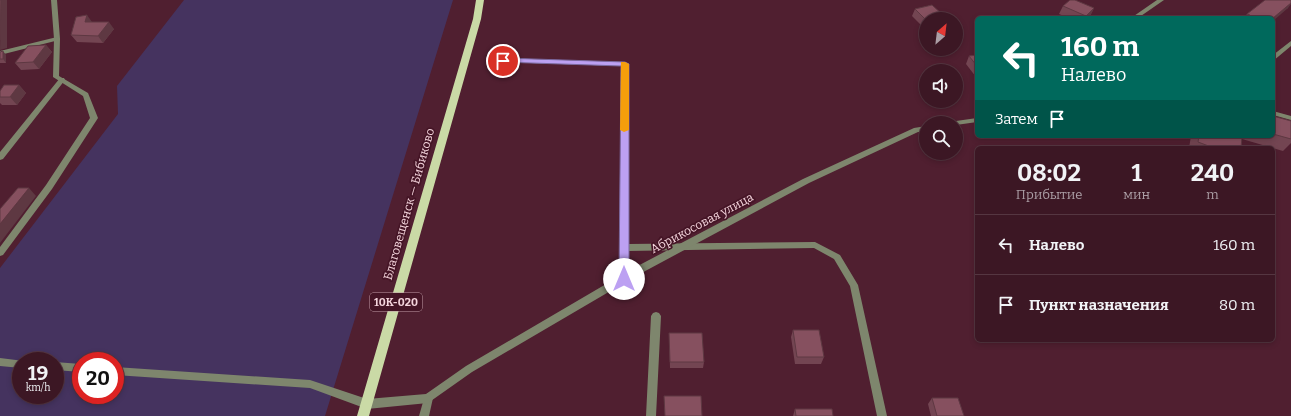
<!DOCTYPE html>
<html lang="ru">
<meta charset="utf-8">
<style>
body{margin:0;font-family:Bitter,serif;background:#43202c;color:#f1f3f6;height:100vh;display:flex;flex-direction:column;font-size:15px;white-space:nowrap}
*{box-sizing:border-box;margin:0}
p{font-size:13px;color:#ac9fa6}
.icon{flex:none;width:22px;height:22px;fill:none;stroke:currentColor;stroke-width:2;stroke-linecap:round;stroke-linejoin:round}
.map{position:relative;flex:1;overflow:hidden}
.sheet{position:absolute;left:975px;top:146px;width:300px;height:196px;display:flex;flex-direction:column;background:#3c1724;border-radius:6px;box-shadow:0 2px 6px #0003,0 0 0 1px #553641}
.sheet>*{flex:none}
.guide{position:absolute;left:975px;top:16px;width:300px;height:122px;border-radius:6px;box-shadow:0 2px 6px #0003,0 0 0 1px #553641;background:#00695c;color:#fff;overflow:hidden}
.needle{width:26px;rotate:28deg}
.fabs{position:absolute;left:919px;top:12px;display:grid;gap:8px}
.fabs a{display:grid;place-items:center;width:44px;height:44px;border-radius:50%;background:#3c1724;box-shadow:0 2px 6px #0003,0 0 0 1px #553641;font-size:20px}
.speed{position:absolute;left:12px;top:352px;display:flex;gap:8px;font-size:20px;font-weight:700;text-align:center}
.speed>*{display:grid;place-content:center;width:52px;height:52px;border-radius:50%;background:#3c1724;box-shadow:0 2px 6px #0003,0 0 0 1px #553641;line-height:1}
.speed small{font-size:10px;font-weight:400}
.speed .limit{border:6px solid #d22;background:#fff;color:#111}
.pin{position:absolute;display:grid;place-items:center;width:34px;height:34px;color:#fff;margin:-17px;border:2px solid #fff;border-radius:50%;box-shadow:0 1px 4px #0007}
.me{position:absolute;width:44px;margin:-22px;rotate:0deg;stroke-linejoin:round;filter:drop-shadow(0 0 3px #0008)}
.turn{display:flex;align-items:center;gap:14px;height:84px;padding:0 20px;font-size:18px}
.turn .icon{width:52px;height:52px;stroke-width:2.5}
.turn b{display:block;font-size:28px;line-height:34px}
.then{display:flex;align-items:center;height:38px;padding:0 20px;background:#0003;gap:8px;font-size:15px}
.eta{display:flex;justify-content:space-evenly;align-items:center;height:68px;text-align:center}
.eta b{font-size:24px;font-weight:700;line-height:28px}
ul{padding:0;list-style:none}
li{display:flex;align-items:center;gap:12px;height:60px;padding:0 20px;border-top:1px solid #553641}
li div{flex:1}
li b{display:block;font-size:15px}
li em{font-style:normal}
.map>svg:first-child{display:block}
.green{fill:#45335f;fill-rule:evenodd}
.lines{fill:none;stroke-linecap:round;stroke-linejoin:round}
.lane{fill:#7e866d;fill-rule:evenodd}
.street{fill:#7e866d;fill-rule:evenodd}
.primary{fill:#cadaa6;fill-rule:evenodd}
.wall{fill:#734552}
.shaded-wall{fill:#5e3842}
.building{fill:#86505f;stroke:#5e3842}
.route{fill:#bca0f2;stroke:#7a689d}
.slow{fill:#f59e0b}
.labels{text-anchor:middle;stroke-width:3.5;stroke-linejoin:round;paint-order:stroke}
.shield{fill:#451526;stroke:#c09ba6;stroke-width:1}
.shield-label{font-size:11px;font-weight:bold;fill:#f5d5dd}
.street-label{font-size:12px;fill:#f5d5dd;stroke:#451526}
</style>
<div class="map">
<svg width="1291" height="416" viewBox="0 0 1291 416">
<rect width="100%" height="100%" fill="#501f30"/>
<path class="green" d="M 184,0 L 453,0 L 325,416 L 0,416 L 0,268 L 118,114 L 117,86 ZM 21,361 L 55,361 L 55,395 L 21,395 ZM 81,361 L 115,361 L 115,395 L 81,395 Z"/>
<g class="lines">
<path class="lane" d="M 51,0 L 57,0 L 60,39 L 59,76 L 88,93 L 98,118 L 52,189 L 3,255 L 0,256 L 0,247 L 46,185 L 90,118 L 83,96 L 53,77 L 54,39 Z
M 503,59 L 627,63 L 628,244 L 815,242 L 840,255 L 858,285 L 887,416 L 877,416 L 850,286 L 834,259 L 814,248 L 628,251 L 628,279 L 627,282 L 624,283 L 621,282 L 620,279 L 622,66 L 501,62 L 501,60 Z
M 656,312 L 659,313 L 661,316 L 656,416 L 646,416 L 651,316 L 653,313 Z
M 428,393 L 431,395 L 433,398 L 429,416 L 419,416 L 425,395 Z"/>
<path class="street" d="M 1157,0 L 1164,0 L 1138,18 L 1131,18 Z
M 57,37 L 60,39 L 59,40 L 0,55 L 0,51 Z
M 1291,41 L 1291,46 L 1273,61 L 1273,55 Z
M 60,78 L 64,78 L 65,80 L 3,159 L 0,160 L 0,152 Z
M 1273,111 L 1291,116 L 1291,120 L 1273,115 Z
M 977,118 L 977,122 L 956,125 L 956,123 L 952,123 L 956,121 Z
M 926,126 L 926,132 L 918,132 L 809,183 L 636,276 L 472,372 L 428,403 L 367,409 L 310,388 L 115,375 L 115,367 L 310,380 L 367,399 L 426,394 L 466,366 L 630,270 L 803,179 L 914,128 Z
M 0,358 L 24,361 L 21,361 L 21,368 L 0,366 Z
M 55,362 L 81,364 L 81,372 L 55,370 Z"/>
<path class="primary" d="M 476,0 L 484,0 L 481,19 L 369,416 L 357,416 L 473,19 Z"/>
</g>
<path class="wall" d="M 932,5 L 922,26 L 912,16 L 915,9 Z
M 1063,6 L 1094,8 L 1090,16 L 1087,18 L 1069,18 L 1059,14 Z
M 1288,8 L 1273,18 L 1244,18 L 1247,14 Z
M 92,22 L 114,29 L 103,43 L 77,42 L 71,35 Z
M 46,45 L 52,52 L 39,69 L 21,70 L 15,63 Z
M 0,52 L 6,55 L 6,63 L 0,63 Z
M 977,55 L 977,76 L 976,77 L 966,64 L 969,56 Z
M 19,85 L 26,93 L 17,105 L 2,105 L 0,103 L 0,91 Z
M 1273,116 L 1291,121 L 1291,143 L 1283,151 L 1242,139 L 1241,148 L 1189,148 L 1191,136 L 1273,136 Z
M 793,330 L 824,357 L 821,364 L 795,364 L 791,337 Z
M 669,333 L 704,362 L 703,368 L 670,368 Z
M 932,398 L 964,416 L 931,416 L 928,404 Z
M 795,409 L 833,416 L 793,416 Z"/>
<path class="shaded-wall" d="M 1,0 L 7,0 L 7,48 L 0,50 Z
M 1291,3 L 1291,4 L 1288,8 L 1273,21 L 1273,18 Z
M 1094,8 L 1090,16 L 1087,18 L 1085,18 L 1086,16 Z
M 87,15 L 92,22 L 85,22 Z
M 943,15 L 941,19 L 926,19 L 926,26 L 922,26 L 925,19 Z
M 109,22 L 114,29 L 103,43 L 98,36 Z
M 46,45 L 52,52 L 39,69 L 33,62 Z
M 3,51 L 6,55 L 6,63 L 3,59 Z
M 19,85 L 26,93 L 17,105 L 10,97 Z
M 29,188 L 36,196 L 0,243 L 0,224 Z"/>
<path class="building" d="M 0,0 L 1,0 L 0,40 Z
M 1070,0 L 1075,0 L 1094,8 L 1086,16 L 1063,6 Z
M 1265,0 L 1291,0 L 1291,3 L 1273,18 L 1247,18 L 1250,15 L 1247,14 Z
M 932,5 L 943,15 L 925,19 L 915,9 Z
M 87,15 L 85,22 L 109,22 L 98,36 L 71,35 L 76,17 Z
M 46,45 L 33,62 L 15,63 L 28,46 Z
M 3,51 L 3,59 L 0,59 L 0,52 Z
M 977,55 L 977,66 L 969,56 Z
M 4,85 L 19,85 L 10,97 L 0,97 L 0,91 Z
M 1273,116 L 1291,121 L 1291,139 L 1273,134 Z
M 1199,136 L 1239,136 L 1242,137 L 1241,148 L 1214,148 L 1198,142 Z
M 18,188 L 29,188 L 0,224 L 0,209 Z
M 793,330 L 819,330 L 824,357 L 797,357 Z
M 669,333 L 702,333 L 704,362 L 670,362 Z
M 664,396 L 701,396 L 702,416 L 665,416 Z
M 932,398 L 958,398 L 964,416 L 937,416 Z
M 795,409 L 832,409 L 833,416 L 796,416 Z"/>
<path class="route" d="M 503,58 L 625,62 L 629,64 L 629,279 L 627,281 L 624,283 L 619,279 L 621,66 L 501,62 L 501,59 Z"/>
<path class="slow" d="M 621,62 L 625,62 L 629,64 L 629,130 L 624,132 L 620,130 Z"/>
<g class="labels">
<rect class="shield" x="370" y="293" width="52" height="18" rx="3"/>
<g class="shield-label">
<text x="396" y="306">10К-020</text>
</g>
<g class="street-label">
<text transform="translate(409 204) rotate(-74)" y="4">Благовещенск — Бибиково</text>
<text transform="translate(702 223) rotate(-28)" y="4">Абрикосовая улица</text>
</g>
</g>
</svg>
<div class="fabs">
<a><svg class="needle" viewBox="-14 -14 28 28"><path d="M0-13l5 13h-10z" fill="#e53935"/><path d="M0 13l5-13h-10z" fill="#ac9fa6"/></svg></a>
<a><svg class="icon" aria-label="sound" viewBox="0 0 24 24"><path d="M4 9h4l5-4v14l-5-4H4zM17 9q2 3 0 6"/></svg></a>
<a><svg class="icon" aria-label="search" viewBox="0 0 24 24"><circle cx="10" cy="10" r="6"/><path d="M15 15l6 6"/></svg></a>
</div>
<div class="speed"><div>19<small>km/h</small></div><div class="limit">20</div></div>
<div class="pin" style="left:503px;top:61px;background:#d93025"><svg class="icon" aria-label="arrive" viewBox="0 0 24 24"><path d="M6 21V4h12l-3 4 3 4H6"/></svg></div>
<svg class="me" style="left:624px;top:279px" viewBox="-20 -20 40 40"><circle r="19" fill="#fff"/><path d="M0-13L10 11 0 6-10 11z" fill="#bca0f2"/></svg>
<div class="guide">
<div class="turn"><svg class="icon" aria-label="left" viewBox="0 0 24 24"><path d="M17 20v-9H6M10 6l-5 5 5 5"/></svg><div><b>160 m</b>Налево</div></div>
<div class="then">Затем<svg class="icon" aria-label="arrive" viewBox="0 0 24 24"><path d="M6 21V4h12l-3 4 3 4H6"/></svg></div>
</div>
<section class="sheet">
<div class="eta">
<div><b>08:02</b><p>Прибытие</p></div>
<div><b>1</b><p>мин</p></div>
<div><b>240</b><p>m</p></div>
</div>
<ul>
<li><svg class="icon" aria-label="left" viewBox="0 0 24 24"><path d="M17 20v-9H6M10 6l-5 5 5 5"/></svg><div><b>Налево</b></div><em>160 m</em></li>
<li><svg class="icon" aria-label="arrive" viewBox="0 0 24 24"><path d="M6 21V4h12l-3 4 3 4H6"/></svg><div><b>Пункт назначения</b></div><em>80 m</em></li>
</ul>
</section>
</div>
